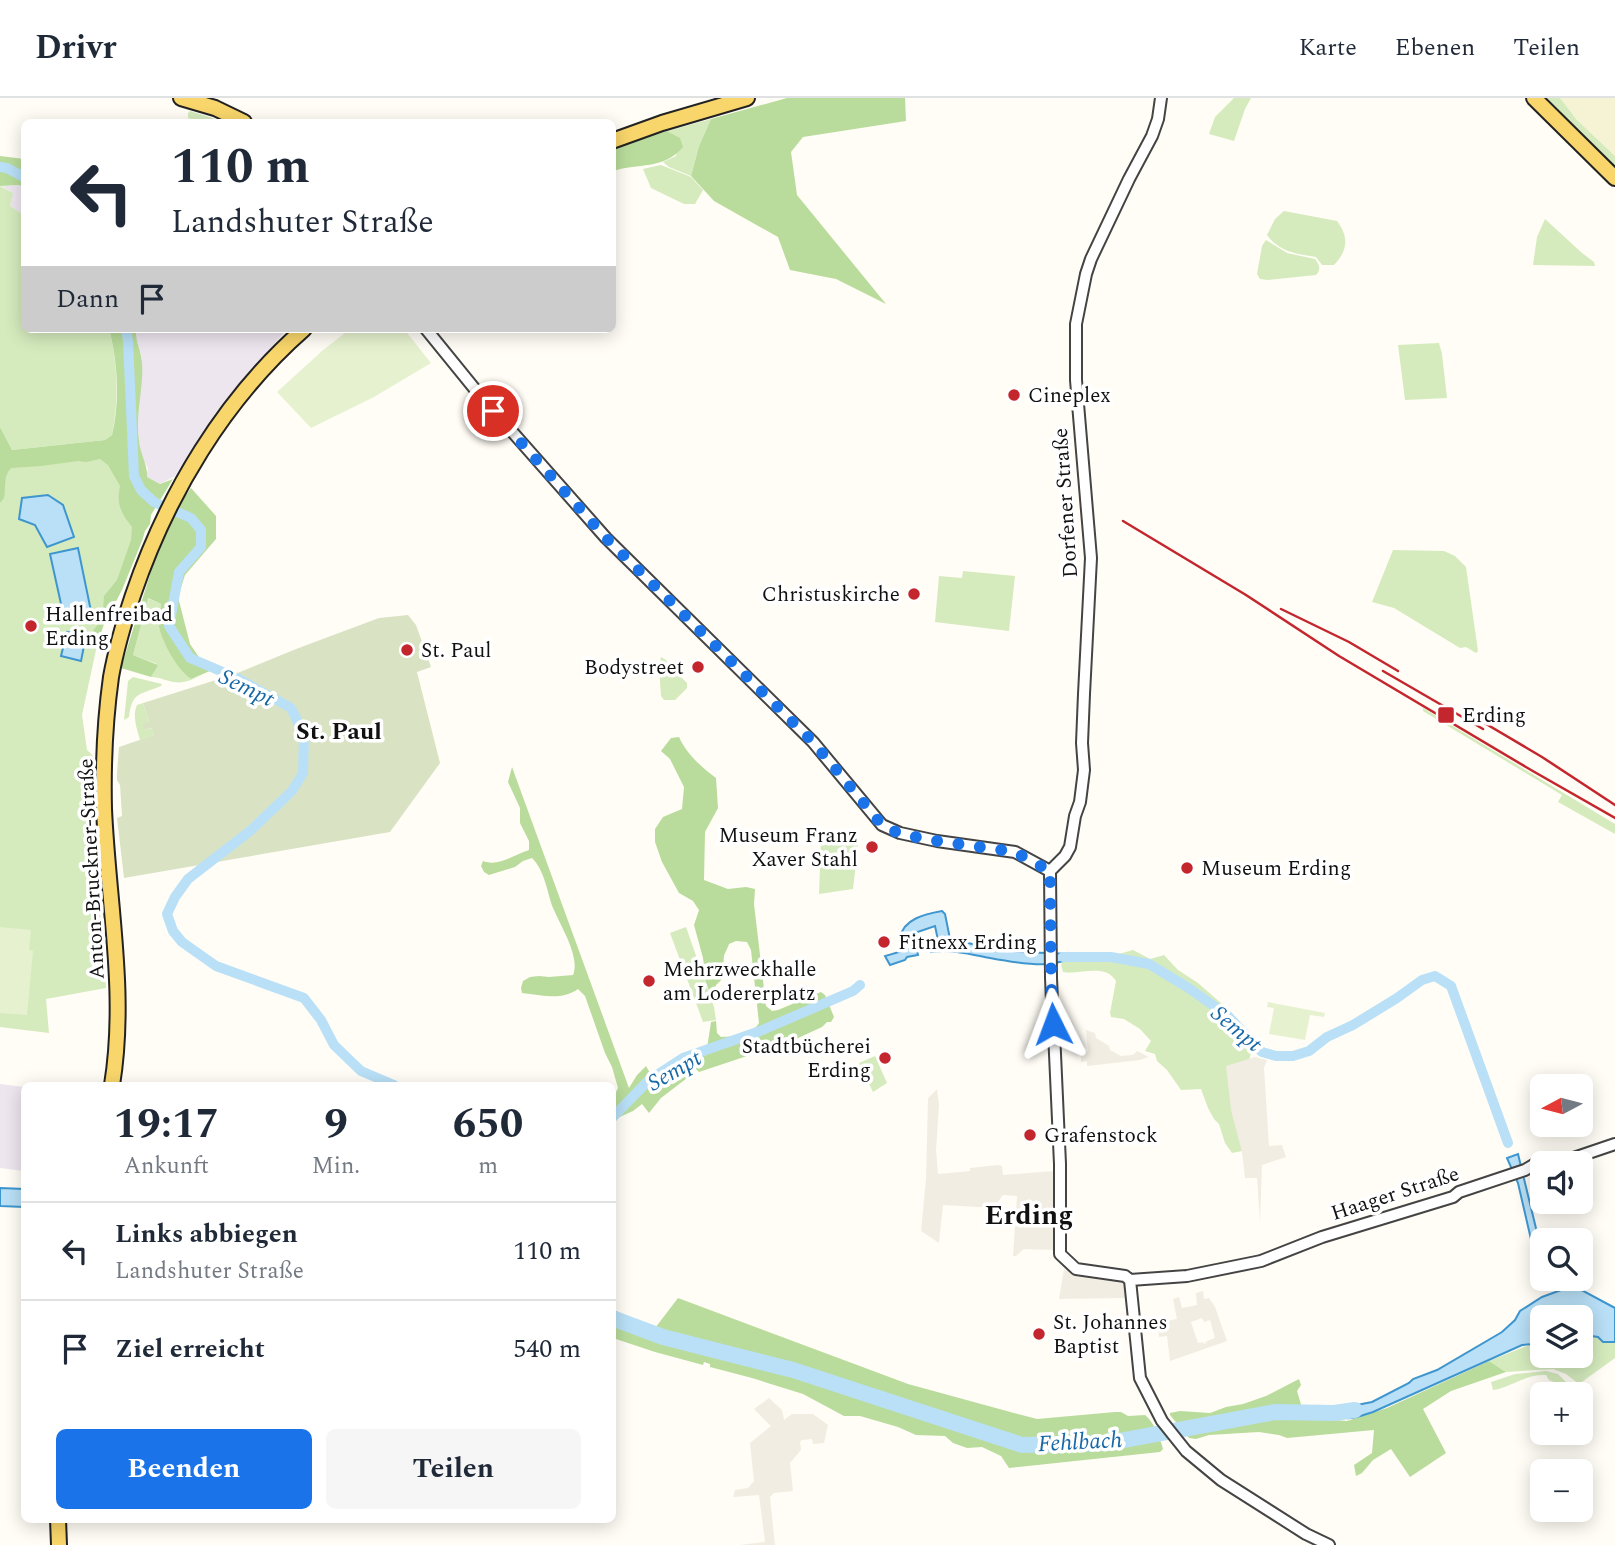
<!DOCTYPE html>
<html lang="de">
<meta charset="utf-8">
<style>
body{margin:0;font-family:Spectral,serif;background:#f6f6f7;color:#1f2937;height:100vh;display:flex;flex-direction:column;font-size:26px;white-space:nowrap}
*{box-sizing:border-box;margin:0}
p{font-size:23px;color:#747a83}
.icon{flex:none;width:38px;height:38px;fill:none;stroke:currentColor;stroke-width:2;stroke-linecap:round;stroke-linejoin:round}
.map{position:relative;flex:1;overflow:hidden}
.sheet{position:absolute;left:21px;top:984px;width:595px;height:441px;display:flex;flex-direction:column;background:#fff;border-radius:10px;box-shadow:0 4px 18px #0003}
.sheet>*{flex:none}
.guide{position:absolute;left:21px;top:21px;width:595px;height:214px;border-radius:10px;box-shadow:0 4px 18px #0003;background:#fff;color:#1f2937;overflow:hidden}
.needle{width:46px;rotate:263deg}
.tools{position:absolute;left:1530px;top:976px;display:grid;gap:14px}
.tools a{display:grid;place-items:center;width:63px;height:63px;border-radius:10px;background:#fff;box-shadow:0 4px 18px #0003;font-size:35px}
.pin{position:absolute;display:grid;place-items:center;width:60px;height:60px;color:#fff;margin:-30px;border:4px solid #fff;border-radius:50%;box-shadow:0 2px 7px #0007}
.me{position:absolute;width:77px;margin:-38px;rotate:357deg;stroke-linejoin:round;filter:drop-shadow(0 0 5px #0008)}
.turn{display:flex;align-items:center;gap:24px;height:147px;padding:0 35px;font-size:32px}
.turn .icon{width:91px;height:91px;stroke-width:2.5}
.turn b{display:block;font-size:49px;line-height:60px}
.then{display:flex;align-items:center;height:66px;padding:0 35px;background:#0003;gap:14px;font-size:26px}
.eta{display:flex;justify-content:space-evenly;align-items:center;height:119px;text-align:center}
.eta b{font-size:42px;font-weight:700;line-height:49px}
.button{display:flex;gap:14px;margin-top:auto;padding:14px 35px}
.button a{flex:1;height:80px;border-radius:10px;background:#1a73e8;color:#fff;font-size:28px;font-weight:700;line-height:80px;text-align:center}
.button a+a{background:#f6f6f7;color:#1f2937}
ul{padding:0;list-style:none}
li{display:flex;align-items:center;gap:21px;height:98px;padding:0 35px;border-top:2px solid #e0e1e3}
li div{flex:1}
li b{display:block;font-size:26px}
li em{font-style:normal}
header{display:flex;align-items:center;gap:42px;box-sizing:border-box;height:98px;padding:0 35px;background:#fff;border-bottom:2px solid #e0e1e3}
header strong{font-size:33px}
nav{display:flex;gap:38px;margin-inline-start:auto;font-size:24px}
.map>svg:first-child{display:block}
.industrial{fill:#eee6ef}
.farmland{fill:#f6f3d4}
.green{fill:#d5ebbd}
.forest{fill:#b9dc9c}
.cemetery{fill:#d9e3c4}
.pitch{fill:#e6f2cf}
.plaza{fill:#f1ede2;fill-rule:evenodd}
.water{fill:#b9e0f7;stroke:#3f96cf;stroke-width:2}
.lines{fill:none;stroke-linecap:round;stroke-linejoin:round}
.canal{stroke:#b9e0f7;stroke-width:10}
.river{stroke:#b9e0f7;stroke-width:16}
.minor-casing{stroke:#444;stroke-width:14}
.major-casing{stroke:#222;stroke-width:18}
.minor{stroke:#fff;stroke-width:10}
.major{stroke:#f9d66b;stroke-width:14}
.rail{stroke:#c4262e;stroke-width:2.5}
.route{stroke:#1a73e8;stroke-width:12;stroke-dasharray:0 21.6}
.poi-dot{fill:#c4262e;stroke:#fff;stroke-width:2.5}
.labels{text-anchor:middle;stroke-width:7;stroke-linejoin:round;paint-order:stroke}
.poi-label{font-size:21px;fill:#111;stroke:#fff;text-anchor:start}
.street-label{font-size:21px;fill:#111;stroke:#fff}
.water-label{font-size:23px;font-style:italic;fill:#1768a6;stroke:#fff}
.quarter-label{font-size:24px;font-weight:bold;fill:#111;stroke:#fff}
.district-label{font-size:28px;font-weight:bold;fill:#111;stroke:#fff}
</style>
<header>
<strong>Drivr</strong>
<nav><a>Karte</a><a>Ebenen</a><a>Teilen</a></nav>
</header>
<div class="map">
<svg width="1615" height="1447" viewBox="0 0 1615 1447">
<rect width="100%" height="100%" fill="#fffdf5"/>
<path class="industrial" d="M 19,87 L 24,90 L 24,117 L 10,108 L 13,95 L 1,88 Z
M 136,231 L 285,231 L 286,232 L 228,300 L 210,323 L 175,378 L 160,386 L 146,379 L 148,370 L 141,357 L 139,343 L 137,326 L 142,261 L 135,237 Z
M 0,986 L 24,989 L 24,1073 L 0,1070 Z"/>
<path class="farmland" d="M 1560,0 L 1615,0 L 1615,58 L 1577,22 Z"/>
<path class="green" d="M 1234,0 L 1251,0 L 1245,11 L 1234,43 L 1209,36 L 1215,19 Z
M 1542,0 L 1560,0 L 1577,22 L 1615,58 L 1615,70 Z
M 190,13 L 225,24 L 201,24 L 188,20 L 188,15 Z
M 711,21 L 699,48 L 691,78 L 669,69 L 663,64 L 676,58 L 679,40 L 667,33 Z
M 661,67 L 691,79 L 703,92 L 695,106 L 684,106 L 651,90 L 643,71 Z
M 0,88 L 13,95 L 10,108 L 24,117 L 24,231 L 109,231 C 118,265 119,302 112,337 L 105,342 L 12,352 L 0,329 Z
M 1284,113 L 1337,123 C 1349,139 1348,152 1334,167 L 1322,167 L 1316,159 C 1297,156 1279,154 1267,137 L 1275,121 Z
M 1545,121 L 1582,155 L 1594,164 L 1595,168 L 1533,167 L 1537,139 Z
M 1266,142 L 1287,155 L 1315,161 C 1320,167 1321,172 1316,177 L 1268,182 L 1260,181 L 1257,176 L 1262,148 Z
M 1439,245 L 1442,256 L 1447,300 L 1405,302 L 1398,247 Z
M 0,347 L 14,363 L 123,351 L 143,429 L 102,524 L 82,617 L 87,652 C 95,659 97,664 96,674 L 93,663 L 88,658 L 106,890 L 46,901 L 49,935 L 0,929 Z
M 1393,452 L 1444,453 L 1455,458 L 1466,469 L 1478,553 L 1476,555 L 1466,549 L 1460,550 L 1394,510 L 1372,504 Z
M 963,473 L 1015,478 L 1009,533 L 935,524 L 939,478 L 962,480 Z
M 147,500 L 161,506 C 160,513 158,522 159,529 C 162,543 179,573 191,581 L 202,577 C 194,581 183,586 174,584 C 166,583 160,579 151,579 L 157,566 L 133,557 Z
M 661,559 L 666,562 L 671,573 L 676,578 L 680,578 L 687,585 L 687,590 L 675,602 L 664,602 L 661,598 L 659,568 Z
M 133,579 L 162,586 L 161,588 C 139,597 132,594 129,619 L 124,622 L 128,583 Z
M 143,605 L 149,624 L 144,632 L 151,630 L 154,637 L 140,642 C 137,631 132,618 137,607 Z
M 1423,610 L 1615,726 L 1615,736 L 1558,704 L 1562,697 L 1423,613 Z
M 859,740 L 853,791 L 819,796 L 821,742 Z
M 686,829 L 714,909 L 716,922 L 703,924 L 670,835 Z
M 1133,852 L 1150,861 L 1164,857 L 1178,872 L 1198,885 L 1230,913 L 1254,942 L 1247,972 L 1247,1052 L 1232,1055 L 1225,1045 L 1219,1026 L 1214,1021 L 1208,1010 L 1201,991 L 1181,992 L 1167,972 L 1157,963 L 1155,956 L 1145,953 L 1151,943 L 1140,931 L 1124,921 L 1111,919 L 1110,915 L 1116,883 C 1105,865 1081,877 1063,874 L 1061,867 L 1063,863 L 1098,862 Z
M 875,958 L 887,985 L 873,994 L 859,965 Z
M 1580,1234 L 1585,1237 L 1598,1239 L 1603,1244 L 1615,1244 L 1615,1260 L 1579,1286 L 1566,1276 L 1553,1271 L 1506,1274 L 1489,1263 L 1542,1242 L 1542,1258 L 1580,1258 Z
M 1546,1273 L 1558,1276 L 1568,1286 L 1561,1292 L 1559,1291 L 1561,1287 L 1549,1282 L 1546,1277 C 1525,1276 1512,1289 1493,1292 L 1491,1284 L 1515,1276 Z"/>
<path class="forest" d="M 787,0 L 905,0 L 906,23 L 803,39 L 791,54 L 797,97 L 886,206 L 836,181 L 790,172 L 778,139 L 714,103 L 691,78 L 699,48 L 711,21 Z
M 667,33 L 680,40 L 683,49 C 664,72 638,65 613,73 L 613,50 Z
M 0,58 L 24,61 L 24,90 L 19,87 L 0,88 Z
M 109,231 L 136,231 C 135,243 141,252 142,264 C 144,290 135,315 139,342 C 140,357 148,366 147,379 L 160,386 L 173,381 L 151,417 L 150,426 L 145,433 L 142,443 L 122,492 L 104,526 L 100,538 L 95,544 L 93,533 L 101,522 L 103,512 L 104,498 L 117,482 L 131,442 L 132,429 C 121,415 116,406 120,388 L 108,367 L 100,361 L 86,364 L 78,363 L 41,368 L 11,370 C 3,378 6,389 4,400 L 0,405 L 0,329 L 12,352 L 105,342 L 112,337 C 120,303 118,265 109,231 Z
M 191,390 L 216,418 L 216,441 L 185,477 L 178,499 L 190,546 L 201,562 L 217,570 L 191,581 C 178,573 162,544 159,529 C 158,522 160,513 161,506 L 148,500 L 133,557 L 158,567 L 151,579 L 121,570 L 162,438 L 178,408 Z
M 679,639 C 686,655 701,669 716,680 L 718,710 L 705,734 L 704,782 L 728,791 L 746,789 L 755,791 L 754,806 L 766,908 L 772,913 L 778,912 L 821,894 L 825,897 L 834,919 L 831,924 L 827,924 L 822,929 L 770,953 L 754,953 L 750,957 L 699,974 L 695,970 L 691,973 L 691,977 L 661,1000 L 649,1015 L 642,1006 L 633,1013 L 613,1022 L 613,994 L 616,994 L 618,990 L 612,969 L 605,955 L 585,898 L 578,891 C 561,903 542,897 522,895 L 521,890 L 523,883 L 530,879 L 539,878 L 549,879 L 573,877 C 575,872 575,867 574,861 C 571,844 560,826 553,810 C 547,794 545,773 532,760 L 523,763 L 515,769 L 489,777 L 484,774 L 481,768 L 483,763 C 499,769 513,757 529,752 L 529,743 L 520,725 L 520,710 L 508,684 L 512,669 L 629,990 L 637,977 L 646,968 L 655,984 L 697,960 L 706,957 L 711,924 L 716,923 L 717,935 L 721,939 C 735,938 751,938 759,925 L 751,852 L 747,844 L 736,843 L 729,846 C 729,847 724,857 724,858 C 722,872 730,875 716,887 L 715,906 L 713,903 L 702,874 L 704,868 L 703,860 L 694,827 L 699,812 L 693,803 L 679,795 L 662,764 L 655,744 L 655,731 L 663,719 L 682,711 L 684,689 L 670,661 L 661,653 L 671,640 Z
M 678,1200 L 908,1286 L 1014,1315 L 1037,1321 L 1115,1314 L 1121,1314 L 1128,1318 L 1145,1317 C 1154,1324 1160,1340 1163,1351 L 1160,1354 L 1009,1370 L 1001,1358 L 982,1349 L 967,1350 L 953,1345 L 945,1338 L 916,1337 L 898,1329 L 860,1318 L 844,1318 L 803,1296 L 752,1280 L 710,1269 L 710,1266 L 704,1264 L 703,1267 L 655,1254 L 613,1240 L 613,1226 L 649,1238 Z
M 1489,1263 L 1506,1274 L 1451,1293 L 1423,1311 L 1446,1355 L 1410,1379 L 1391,1351 L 1373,1362 L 1362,1375 L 1356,1378 L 1354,1367 L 1372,1355 L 1374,1332 L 1287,1340 L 1279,1337 L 1259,1334 L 1209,1337 L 1196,1341 L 1189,1340 L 1170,1317 L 1170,1315 L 1180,1313 L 1210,1315 L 1226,1309 L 1243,1306 L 1266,1298 L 1299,1281 L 1301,1287 L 1297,1293 L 1303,1313 L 1333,1312 L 1335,1322 L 1347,1323 L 1387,1310 Z"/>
<path class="cemetery" d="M 408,517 L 416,527 L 431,569 L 417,574 L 440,665 L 390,734 L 124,780 L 117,720 L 122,718 L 120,687 L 117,682 L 117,674 L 119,649 L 154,637 L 151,630 L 144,632 L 142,626 L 149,624 L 143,605 L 235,576 L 296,551 L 379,520 Z"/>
<path class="pitch" d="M 350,231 L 404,231 L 431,265 L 374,299 L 311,330 L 277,294 L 322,253 Z
M 0,829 L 31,832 L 29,852 L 33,853 L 27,917 L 0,915 Z
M 1268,904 L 1325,915 L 1324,919 L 1310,917 L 1305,942 L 1269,936 L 1274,910 L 1267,909 Z"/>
<path class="plaza" d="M 1086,932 L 1095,935 L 1096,940 L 1109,948 L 1110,952 L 1121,958 L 1133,957 L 1137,953 L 1149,959 L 1140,962 L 1087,968 L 1087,963 L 1081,964 L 1081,954 L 1088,953 Z
M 1255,959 L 1267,962 L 1264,970 L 1269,1048 L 1282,1047 L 1286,1059 L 1262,1067 L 1260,1124 L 1257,1080 L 1245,1080 L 1242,1054 L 1231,1012 L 1226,968 Z
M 937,991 L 939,1007 L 936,1052 L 938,1076 L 970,1073 L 970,1070 L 998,1067 L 1002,1068 L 1003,1077 L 1054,1073 L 1053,1152 L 1024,1151 L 1016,1158 L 1013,1158 L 1017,1098 L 1003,1097 L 996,1106 L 996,1110 L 943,1107 L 939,1145 L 921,1133 L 926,1081 L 928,1000 Z
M 1064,1171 L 1073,1175 L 1124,1182 L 1126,1200 L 1059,1201 Z
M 1203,1193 L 1204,1201 L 1209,1200 L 1215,1209 L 1227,1243 L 1170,1263 L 1167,1238 L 1159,1239 L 1158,1225 L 1177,1221 L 1173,1201 L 1179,1199 L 1182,1210 L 1197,1207 L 1196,1195 ZM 1202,1220 L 1204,1224 L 1210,1222 L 1215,1240 L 1207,1243 L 1204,1246 L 1203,1244 L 1198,1245 L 1191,1224 Z
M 769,1300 L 782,1312 L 784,1322 L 792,1316 L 813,1316 L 828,1327 L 824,1345 L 813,1346 L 812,1341 L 802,1342 L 800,1344 L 801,1352 L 790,1365 L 793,1393 L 774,1395 L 770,1399 L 775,1447 L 740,1447 L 765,1444 L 759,1397 L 733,1399 L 735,1392 L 748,1390 L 754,1383 L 750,1345 L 771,1328 L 754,1311 Z"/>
<path class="water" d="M 48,397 L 63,407 L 74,439 L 47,449 L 35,427 L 19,421 L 22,400 Z
M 78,450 L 92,518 L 65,524 L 50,456 Z
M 67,534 L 86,538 L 81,563 L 61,558 Z
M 942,813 L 945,816 L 950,841 L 955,842 L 994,851 L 1021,854 L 1071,856 L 1075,859 C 1069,861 1061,864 1055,865 C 1040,869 1006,863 990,860 C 970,856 951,851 931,854 L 929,845 L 938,842 L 935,828 L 900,840 C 903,821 925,816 942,813 Z
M 916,849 L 918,857 L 907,859 L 905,862 L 890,867 L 885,858 Z
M 1518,1056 L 1542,1155 L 1542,1175 L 1536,1163 L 1518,1085 L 1507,1060 Z
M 0,1090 L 24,1091 L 24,1109 L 0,1108 Z
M 1550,1181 L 1566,1181 L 1572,1187 L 1615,1210 L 1615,1244 L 1603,1244 L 1598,1239 L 1585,1237 L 1580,1234 L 1580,1220 L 1542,1220 L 1542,1242 L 1533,1246 L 1522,1247 L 1373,1314 C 1360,1318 1346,1325 1334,1315 L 1337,1311 L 1372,1304 L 1409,1285 L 1413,1281 L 1437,1272 L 1502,1234 L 1515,1222 L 1520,1213 L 1542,1199 L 1564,1191 Z
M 613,1213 L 653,1231 L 649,1237 L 613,1224 Z"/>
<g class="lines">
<path class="canal" d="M 0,69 L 7,70 L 24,79
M 126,231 L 128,243 L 134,378 L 141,392 L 154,404 L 191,420 L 201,432 L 201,449 L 179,474 L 169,528 L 190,560 L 237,580 L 291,610 L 304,637 L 303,675 L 292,693 L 250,733 L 188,781 L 175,799 L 167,816 L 173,833 L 182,844 L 216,868 L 304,900 L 321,922 L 334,947 L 361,973 L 394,987
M 1063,859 L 1111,859 L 1149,866 L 1187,889 L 1227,917 L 1262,954 L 1276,958 L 1293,958 L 1309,953 L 1327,939 L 1353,927 L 1397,900 L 1422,882 L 1435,878 L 1451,888 L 1508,1045
M 612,1020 L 648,983 L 683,960 L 760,933 L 853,893 L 860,887"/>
<path class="river" d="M 612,1220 L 663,1239 L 793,1272 L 1022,1347 L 1108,1345 L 1275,1314 L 1334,1315 L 1355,1312"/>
<g class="minor-casing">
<path id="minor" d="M 426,231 L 478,295 L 606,440 L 813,644 L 882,727 L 900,735 L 937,743 L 1015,754 L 1050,773
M 1050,773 L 1065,758 L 1070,749 L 1075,718 L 1080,704 L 1084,672 L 1082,645 L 1084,596 L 1091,460 L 1076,282 L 1076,226 L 1086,176 L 1091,161 L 1129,81 L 1152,38 L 1158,21 L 1161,0
M 1050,773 L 1051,880 L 1053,926
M 1054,934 L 1060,1066 L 1060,1156 L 1076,1171 L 1125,1178 L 1130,1182 L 1187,1178 L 1261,1163 L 1322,1139 L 1453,1099 L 1459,1094 L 1525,1072 L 1535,1066 L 1542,1066
M 1556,1066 L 1615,1046
M 1130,1182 L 1140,1280 L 1162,1323 L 1186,1353 L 1221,1382 L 1306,1436 L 1329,1447"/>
</g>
<g class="major-casing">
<path id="major" d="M 181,0 L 215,10 L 244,24
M 1534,0 L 1615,80
M 612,43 L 662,25 L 747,0
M 112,987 C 127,895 108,804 104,711 C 103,668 105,622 111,579 C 116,551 124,524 133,497 C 167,397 224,301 304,231
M 58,1421 L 59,1447"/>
</g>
<use href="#minor" class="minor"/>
<use href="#major" class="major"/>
<path class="rail" d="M 1123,423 L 1246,497 L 1339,558 L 1531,672 L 1615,720
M 1281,511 L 1349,544 L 1398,573
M 1383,573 L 1483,631
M 1476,620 L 1542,659 L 1615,707"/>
</g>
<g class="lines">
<path class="route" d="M 493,313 L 606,440 L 813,644 L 882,727 L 900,736 L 937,743 L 1015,754 L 1050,773 L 1051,880 L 1053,926"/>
</g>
<g class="poi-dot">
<circle cx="1014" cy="297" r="7"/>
<circle cx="914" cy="496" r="7"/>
<circle cx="31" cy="528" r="7"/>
<circle cx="407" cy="552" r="7"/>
<circle cx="698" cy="569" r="7"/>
<rect x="1437" y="608" width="18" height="18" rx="3.5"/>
<circle cx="872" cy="749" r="7"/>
<circle cx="1187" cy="770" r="7"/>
<circle cx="884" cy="844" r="7"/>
<circle cx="649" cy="883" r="7"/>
<circle cx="885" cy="960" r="7"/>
<circle cx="1030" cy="1037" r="7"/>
<circle cx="1039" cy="1236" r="7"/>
</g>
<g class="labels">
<g class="poi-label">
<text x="1028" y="304">Cineplex</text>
<text x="900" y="503" text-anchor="end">Christuskirche</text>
<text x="45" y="523">Hallenfreibad<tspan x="45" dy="24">Erding</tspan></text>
<text x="421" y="559">St. Paul</text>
<text x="684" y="576" text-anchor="end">Bodystreet</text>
<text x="1462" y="624">Erding</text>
<text x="858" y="744" text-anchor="end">Museum Franz<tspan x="858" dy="24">Xaver Stahl</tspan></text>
<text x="1201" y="777">Museum Erding</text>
<text x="898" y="851">Fitnexx Erding</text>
<text x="663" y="878">Mehrzweckhalle<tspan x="663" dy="24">am Lodererplatz</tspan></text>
<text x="871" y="955" text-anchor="end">Stadtbücherei<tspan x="871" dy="24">Erding</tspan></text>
<text x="1044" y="1044">Grafenstock</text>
<text x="1053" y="1231">St. Johannes<tspan x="1053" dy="24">Baptist</tspan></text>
</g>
<g class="street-label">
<text transform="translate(1065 405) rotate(-94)" y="7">Dorfener Straße</text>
<text transform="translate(91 771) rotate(-93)" y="7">Anton-Bruckner-Straße</text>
<text transform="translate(1395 1095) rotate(-18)" y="7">Haager Straße</text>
</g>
<g class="water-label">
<text transform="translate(247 589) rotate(26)" y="8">Sempt</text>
<text transform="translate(1237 930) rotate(40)" y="8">Sempt</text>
<text transform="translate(674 972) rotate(-30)" y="8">Sempt</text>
<text transform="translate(1080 1343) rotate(-3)" y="8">Fehlbach</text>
</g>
<g class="quarter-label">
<text x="339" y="641">St. Paul</text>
</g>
<g class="district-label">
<text x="1029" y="1126">Erding</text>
</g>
</g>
</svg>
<div class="tools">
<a><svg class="needle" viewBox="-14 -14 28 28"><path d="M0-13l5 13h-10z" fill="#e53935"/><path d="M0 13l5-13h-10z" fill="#747a83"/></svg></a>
<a><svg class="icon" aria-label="sound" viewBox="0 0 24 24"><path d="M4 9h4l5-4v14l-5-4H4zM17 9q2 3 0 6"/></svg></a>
<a><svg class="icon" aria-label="search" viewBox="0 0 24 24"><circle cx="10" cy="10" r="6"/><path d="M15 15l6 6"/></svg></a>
<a><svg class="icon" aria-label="layers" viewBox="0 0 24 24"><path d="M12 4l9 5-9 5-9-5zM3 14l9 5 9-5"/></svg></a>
<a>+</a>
<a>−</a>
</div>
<div class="pin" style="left:493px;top:313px;background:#d93025"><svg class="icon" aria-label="arrive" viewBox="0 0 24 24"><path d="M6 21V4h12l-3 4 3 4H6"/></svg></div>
<svg class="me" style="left:1053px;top:926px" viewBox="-20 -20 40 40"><path d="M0-17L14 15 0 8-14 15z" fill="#1a73e8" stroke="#fff" stroke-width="4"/></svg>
<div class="guide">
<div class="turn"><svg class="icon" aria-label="left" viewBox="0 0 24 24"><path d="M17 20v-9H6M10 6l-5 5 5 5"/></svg><div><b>110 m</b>Landshuter Straße</div></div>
<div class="then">Dann<svg class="icon" aria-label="arrive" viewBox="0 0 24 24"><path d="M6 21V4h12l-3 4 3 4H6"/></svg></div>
</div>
<section class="sheet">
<div class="eta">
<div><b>19:17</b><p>Ankunft</p></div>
<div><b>9</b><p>Min.</p></div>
<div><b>650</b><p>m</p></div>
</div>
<ul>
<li><svg class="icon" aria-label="left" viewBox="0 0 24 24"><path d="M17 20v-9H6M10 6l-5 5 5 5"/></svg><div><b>Links abbiegen</b><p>Landshuter Straße</p></div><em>110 m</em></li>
<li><svg class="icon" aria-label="arrive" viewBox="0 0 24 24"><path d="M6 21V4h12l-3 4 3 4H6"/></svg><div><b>Ziel erreicht</b></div><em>540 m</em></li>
</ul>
<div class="button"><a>Beenden</a><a>Teilen</a></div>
</section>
</div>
